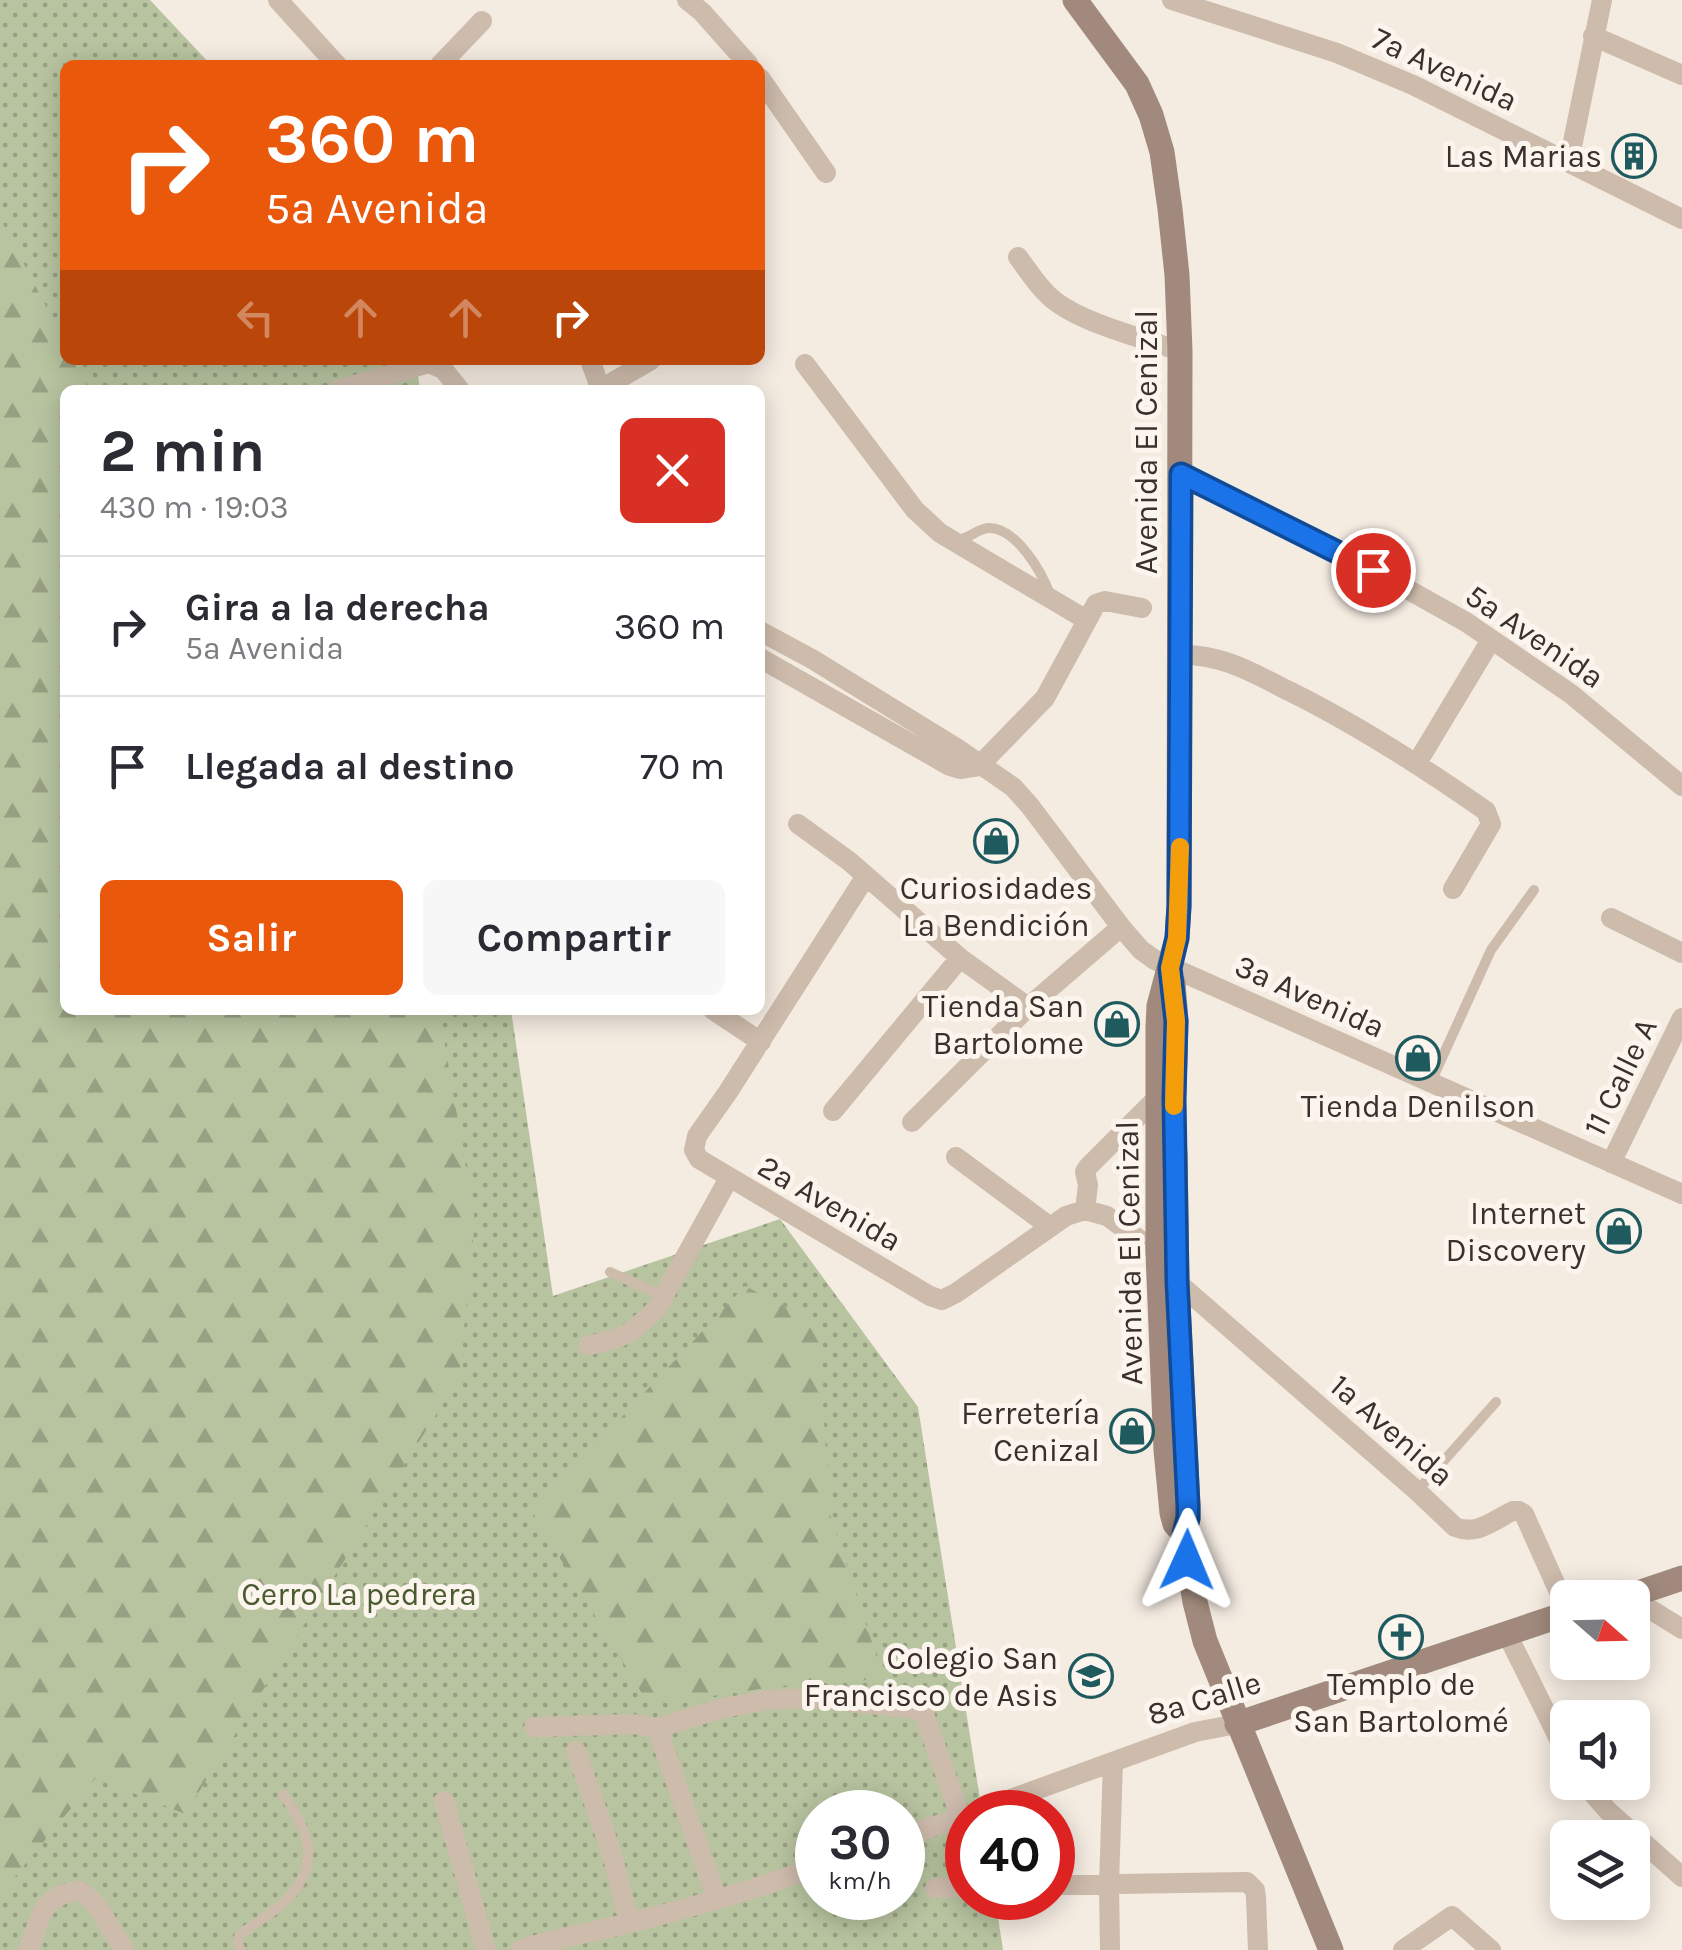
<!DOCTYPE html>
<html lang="es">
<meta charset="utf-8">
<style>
body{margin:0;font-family:Karla,sans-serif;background:#f7f7f7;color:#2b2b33;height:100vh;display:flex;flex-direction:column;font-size:38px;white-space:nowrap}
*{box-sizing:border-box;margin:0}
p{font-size:32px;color:#7c7c81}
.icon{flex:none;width:55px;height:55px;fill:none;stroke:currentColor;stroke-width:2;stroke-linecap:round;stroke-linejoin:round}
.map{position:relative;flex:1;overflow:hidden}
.side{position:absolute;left:60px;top:385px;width:705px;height:630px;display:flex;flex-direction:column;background:#fff;border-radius:15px;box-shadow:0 5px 25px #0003}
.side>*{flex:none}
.hud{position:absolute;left:60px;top:60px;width:705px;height:305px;border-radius:15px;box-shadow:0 5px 25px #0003;background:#ea580c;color:#fff;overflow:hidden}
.needle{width:65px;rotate:110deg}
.controls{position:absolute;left:1550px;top:1580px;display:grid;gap:20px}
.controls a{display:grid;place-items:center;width:100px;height:100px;border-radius:15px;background:#fff;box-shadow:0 5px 25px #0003;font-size:50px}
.speed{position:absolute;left:795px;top:1790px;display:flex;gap:20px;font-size:50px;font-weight:700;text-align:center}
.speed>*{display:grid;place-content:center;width:130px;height:130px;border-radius:50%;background:#fff;box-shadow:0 5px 25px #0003;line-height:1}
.speed small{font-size:25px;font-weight:400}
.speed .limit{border:15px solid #d22;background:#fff;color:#111}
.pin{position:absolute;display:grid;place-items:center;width:85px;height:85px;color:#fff;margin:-42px;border:5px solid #fff;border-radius:50%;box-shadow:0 2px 10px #0007}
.me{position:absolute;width:110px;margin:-55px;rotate:1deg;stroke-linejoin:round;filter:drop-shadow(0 0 8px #0008)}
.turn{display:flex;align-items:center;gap:35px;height:210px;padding:0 40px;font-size:45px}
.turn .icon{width:130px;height:130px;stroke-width:2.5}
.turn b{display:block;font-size:70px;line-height:85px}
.lanes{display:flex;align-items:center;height:95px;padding:0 40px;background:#0003;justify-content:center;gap:50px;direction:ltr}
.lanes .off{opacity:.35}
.round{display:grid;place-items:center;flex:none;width:105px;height:105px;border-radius:15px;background:#f7f7f7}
.overview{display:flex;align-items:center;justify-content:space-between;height:170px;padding:0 40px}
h1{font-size:60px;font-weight:700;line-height:75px}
.button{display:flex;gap:20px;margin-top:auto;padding:20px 40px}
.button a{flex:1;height:115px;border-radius:15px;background:#ea580c;color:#fff;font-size:40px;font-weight:700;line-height:115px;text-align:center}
.button a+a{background:#f7f7f7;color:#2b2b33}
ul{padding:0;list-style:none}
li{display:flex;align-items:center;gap:30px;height:140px;padding:0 40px;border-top:2px solid #e1e1e2}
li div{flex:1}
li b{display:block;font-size:38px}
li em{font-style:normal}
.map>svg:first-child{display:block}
.green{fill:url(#green-dots);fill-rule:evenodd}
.forest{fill:url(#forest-firs)}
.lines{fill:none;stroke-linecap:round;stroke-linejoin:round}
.lane{stroke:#cdbbac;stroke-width:10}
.street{stroke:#cdbbac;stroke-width:20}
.secondary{stroke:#a18a7d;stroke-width:25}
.route-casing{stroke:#114b97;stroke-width:25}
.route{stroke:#1a73e8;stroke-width:18}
.slow{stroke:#f59e0b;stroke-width:18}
.labels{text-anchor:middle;stroke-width:10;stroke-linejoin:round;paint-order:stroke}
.street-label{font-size:32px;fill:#3b302b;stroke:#fbf5ee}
.poi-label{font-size:32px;fill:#3b302b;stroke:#fbf5ee;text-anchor:end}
.park-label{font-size:32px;fill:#4a5a2e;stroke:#fbf5ee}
</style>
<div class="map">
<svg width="1682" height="1950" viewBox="0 0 1682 1950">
<defs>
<pattern id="green-dots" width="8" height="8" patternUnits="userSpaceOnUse" patternTransform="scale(2.5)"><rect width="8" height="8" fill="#b8c4a0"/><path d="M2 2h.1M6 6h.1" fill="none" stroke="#97a083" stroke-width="1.8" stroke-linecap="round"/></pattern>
<pattern id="forest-firs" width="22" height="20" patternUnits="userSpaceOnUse" patternTransform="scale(2.5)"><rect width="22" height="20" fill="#b8c4a0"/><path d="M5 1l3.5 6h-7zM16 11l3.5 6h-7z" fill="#97a083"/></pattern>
</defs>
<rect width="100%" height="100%" fill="#f4ebe1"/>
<path class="green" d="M 0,0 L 150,0 L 211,65 L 65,65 L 65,360 L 416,360 L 420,390 L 65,390 L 65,1010 L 511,1010 L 553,1296 L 780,1219 L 918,1407 L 982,1812 L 968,1812 L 968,1898 L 995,1898 L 1003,1950 L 0,1950 ZM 818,1812 L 902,1812 L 902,1898 L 818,1898 Z"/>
<path class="forest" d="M 0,218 L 65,343 L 65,360 L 74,360 L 89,390 L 65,390 L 65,1010 L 447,1010 L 441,1022 L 475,1221 L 459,1378 L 185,1814 L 96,1778 L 0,1895 Z
M 745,1286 L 818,1323 L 830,1514 L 884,1679 L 789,1685 L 649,1705 L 532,1512 Z"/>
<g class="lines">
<path class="lane" d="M 959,540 C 969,538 978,529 988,528 C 1016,527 1042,572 1050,595
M 1431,1082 L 1491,950 L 1534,890
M 610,1272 L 663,1296
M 1417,1491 L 1496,1402
M 241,1950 L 238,1945 L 239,1936 C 254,1922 277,1912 290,1896 C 322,1859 307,1830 283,1794"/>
<path class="street" d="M 278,0 L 337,65
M 687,0 L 702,12 L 749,65
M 1172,0 L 1337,53 L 1413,85 L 1682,219
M 1593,36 L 1682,75
M 440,65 L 482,21
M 760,78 L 826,173
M 1569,161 L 1602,0
M 1018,257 C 1027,269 1036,284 1048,295 C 1075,322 1143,338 1180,351
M 590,360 L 601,390
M 805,364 L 915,510 L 940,533 L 1085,619
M 601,389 L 651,360
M 338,390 L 429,363 L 443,369 L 460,390
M 1181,474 L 1373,570 L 1466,622 L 1571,694 L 1682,786
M 760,631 L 812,659 L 958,749 L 1013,787 L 1030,806 L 1121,927 L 1141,950 L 1155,960 L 1682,1194
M 1181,655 C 1222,654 1253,673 1289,691 C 1358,725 1423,767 1486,811 L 1491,824 L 1453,889
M 760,658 L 950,766 L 960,769 L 979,766
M 1417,763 L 1491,640
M 979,766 L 1045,698 L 1096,604 L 1105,601 L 1142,608
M 798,824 L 849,861 L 960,958 L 1028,1007
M 866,876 L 728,1092 L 697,1136 L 694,1150 L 699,1159 L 930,1296 L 942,1300 L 956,1293 L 1066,1216 L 1085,1210 L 1107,1216 L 1158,1253 L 1177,1282 L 1417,1491 L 1455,1527 C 1478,1536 1493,1520 1513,1511 L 1519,1511 L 1524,1514 L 1568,1612
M 1611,918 L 1682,953
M 713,1010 L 761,1042
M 833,1111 L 960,958
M 912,1122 L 1028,1007 L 1121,927
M 956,1157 L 1049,1226
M 1611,1163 L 1682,1018
M 1085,1210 L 1088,1185 L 1085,1172 L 1088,1167 L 1158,1097 L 1168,1097
M 589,1345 C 624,1339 632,1333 657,1308 L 729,1178
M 1632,1598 L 1682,1629
M 1507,1634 L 1568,1757
M 534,1727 L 634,1724 L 657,1728 L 723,1708 L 774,1699 L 828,1699 L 914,1709 L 924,1714 L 926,1720 L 961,1818
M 657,1728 L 717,1900
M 576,1751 L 612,1854 L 629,1923
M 1583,1782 L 1608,1811 L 1682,1877
M 444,1801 L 486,1950
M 975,1812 L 1195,1732 L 1237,1724
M 902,1837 L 968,1815
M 1052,1885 L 1247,1882 L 1255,1890 L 1256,1898 L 1258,1950
M 935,1888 L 968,1887
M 28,1950 C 41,1919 40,1894 80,1891 L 96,1904 L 124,1950
M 520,1950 C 554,1938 590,1933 625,1924 C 690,1908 755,1890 818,1866
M 1110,1950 L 1109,1884 L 1113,1762
M 1403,1950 L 1452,1916 L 1491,1950"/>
<path class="secondary" d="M 1075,0 L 1137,84 L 1151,115 L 1162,152 L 1170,209 L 1177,275 L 1180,351 L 1179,906 L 1177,938 L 1159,1006 L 1158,1027 L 1158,1253 L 1166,1450 L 1172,1513 L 1175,1524 L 1184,1534
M 1173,983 L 1176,1021 L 1174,1093
M 1175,1153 L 1177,1282 L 1188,1506 L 1188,1519 L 1184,1534 L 1195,1602 L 1205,1641 L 1331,1950
M 1623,1598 L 1682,1578
M 1237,1724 L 1568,1613"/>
</g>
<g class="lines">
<g class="route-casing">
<path id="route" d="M 1187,1560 L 1184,1534 L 1188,1518 L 1188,1506 L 1177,1282 L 1174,1098 L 1176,1021 L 1170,968 L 1177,938 L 1179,906 L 1181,474 L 1373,570"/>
</g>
<use href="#route" class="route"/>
<path class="slow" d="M 1174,1106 L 1176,1021 L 1170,968 L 1177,938 L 1180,847"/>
</g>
<defs>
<g id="building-ring" transform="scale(2.25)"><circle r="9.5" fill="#fbf5ee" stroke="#1f5a5e" stroke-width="1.5"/><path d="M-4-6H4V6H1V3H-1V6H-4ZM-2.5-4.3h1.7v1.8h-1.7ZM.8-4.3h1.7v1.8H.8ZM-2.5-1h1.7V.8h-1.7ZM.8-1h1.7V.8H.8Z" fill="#1f5a5e"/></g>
<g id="shop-ring" transform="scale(2.25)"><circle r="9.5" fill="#fbf5ee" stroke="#1f5a5e" stroke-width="1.5"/><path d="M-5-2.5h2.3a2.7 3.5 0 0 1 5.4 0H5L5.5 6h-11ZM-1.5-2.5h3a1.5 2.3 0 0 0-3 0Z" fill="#1f5a5e"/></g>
<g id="church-ring" transform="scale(2.25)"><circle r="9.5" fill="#fbf5ee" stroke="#1f5a5e" stroke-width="1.5"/><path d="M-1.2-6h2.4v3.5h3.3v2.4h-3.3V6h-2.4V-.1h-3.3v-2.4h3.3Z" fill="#1f5a5e"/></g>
<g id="school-ring" transform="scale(2.25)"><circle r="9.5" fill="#fbf5ee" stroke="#1f5a5e" stroke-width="1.5"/><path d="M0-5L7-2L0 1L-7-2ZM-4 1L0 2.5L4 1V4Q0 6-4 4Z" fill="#1f5a5e"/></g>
</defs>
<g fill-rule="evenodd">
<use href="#building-ring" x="1634" y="156"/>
<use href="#shop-ring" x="996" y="841"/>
<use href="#shop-ring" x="1117" y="1024"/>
<use href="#shop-ring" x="1418" y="1058"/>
<use href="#shop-ring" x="1619" y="1231"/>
<use href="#shop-ring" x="1132" y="1431"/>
<use href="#church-ring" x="1401" y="1637"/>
<use href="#school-ring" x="1091" y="1676"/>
</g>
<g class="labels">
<g class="street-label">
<text transform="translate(1445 69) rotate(25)" y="11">7a Avenida</text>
<text transform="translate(1146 442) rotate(-90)" y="11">Avenida El Cenizal</text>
<text transform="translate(1535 636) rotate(34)" y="11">5a Avenida</text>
<text transform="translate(1310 996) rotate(24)" y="11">3a Avenida</text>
<text transform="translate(1620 1077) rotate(-64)" y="11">11 Calle A</text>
<text transform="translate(830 1203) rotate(30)" y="11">2a Avenida</text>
<text transform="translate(1129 1253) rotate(-91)" y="11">Avenida El Cenizal</text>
<text transform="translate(1392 1430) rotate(41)" y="11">1a Avenida</text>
<text transform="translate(1204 1698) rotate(-17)" y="11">8a Calle</text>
</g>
<g class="poi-label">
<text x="1602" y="167">Las Marias</text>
<text x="996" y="899" text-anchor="middle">Curiosidades<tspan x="996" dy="37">La Bendición</tspan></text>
<text x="1084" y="1017">Tienda San<tspan x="1084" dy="37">Bartolome</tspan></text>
<text x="1418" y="1117" text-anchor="middle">Tienda Denilson</text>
<text x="1586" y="1224">Internet<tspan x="1586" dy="37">Discovery</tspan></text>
<text x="1100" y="1424">Ferretería<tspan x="1100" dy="37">Cenizal</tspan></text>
<text x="1058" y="1669">Colegio San<tspan x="1058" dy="37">Francisco de Asis</tspan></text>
<text x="1401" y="1695" text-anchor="middle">Templo de<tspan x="1401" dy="37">San Bartolomé</tspan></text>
</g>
<g class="park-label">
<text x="359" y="1605">Cerro La pedrera</text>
</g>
</g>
</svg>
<div class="controls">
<a><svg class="needle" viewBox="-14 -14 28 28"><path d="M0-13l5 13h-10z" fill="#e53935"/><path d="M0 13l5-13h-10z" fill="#7c7c81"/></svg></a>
<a><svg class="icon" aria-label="sound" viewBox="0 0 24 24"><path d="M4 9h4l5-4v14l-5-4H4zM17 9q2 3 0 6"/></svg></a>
<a><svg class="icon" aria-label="layers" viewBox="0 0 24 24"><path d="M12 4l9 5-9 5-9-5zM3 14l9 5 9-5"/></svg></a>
</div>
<div class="speed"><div>30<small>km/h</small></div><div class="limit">40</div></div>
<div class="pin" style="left:1373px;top:570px;background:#d93025"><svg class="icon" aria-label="arrive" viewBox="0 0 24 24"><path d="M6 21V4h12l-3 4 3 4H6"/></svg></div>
<svg class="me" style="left:1187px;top:1560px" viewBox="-20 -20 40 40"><path d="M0-17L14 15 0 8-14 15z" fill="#1a73e8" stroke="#fff" stroke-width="4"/></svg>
<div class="hud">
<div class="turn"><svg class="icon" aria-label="right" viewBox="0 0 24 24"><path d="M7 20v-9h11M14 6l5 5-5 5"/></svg><div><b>360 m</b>5a Avenida</div></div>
<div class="lanes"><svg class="icon off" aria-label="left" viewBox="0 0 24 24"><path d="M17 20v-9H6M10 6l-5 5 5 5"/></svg><svg class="icon off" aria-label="ahead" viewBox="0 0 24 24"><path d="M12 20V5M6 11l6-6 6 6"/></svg><svg class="icon off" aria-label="ahead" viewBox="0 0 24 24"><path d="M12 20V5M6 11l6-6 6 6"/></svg><svg class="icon" aria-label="right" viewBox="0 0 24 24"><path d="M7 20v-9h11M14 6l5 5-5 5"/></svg></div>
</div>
<section class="side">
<div class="overview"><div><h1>2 min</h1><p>430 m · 19:03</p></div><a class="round" style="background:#d93025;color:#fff"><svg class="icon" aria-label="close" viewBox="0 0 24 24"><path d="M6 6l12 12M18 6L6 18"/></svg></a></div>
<ul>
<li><svg class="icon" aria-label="right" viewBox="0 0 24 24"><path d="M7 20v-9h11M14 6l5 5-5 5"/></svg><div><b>Gira a la derecha</b><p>5a Avenida</p></div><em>360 m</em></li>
<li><svg class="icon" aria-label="arrive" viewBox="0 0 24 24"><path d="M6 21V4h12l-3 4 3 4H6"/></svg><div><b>Llegada al destino</b></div><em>70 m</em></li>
</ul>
<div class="button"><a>Salir</a><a>Compartir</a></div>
</section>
</div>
